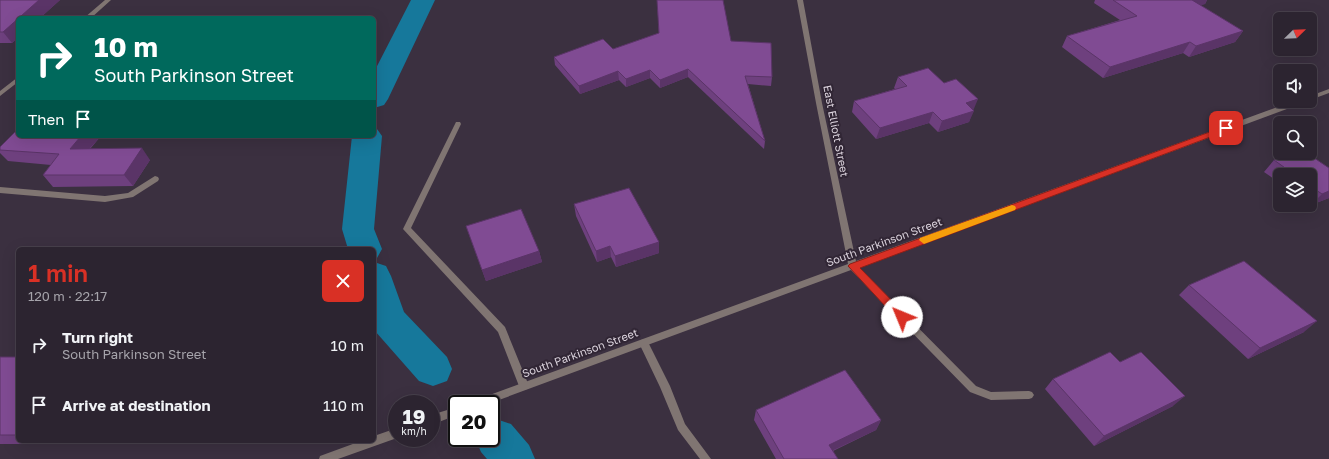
<!DOCTYPE html>
<meta charset="utf-8">
<style>
body{margin:0;font-family:"Golos Text",sans-serif;background:#342c38;color:#f1f3f6;height:100vh;display:flex;flex-direction:column;font-size:15px;white-space:nowrap}
*{box-sizing:border-box;margin:0}
p{font-size:13px;color:#a6a4ab}
.icon{flex:none;width:22px;height:22px;fill:none;stroke:currentColor;stroke-width:2;stroke-linecap:round;stroke-linejoin:round}
.map{position:relative;flex:1;overflow:hidden}
.sheet{position:absolute;left:16px;top:247px;width:360px;height:196px;display:flex;flex-direction:column;background:#2c2430;border-radius:6px;box-shadow:0 4px 16px #0002,0 0 0 1px #48414c}
.sheet>*{flex:none}
.top-card{position:absolute;left:16px;top:16px;width:360px;height:122px;border-radius:6px;box-shadow:0 4px 16px #0002,0 0 0 1px #48414c;background:#00695c;color:#fff;overflow:hidden}
.needle{width:26px;rotate:67deg}
.tools{position:absolute;left:1273px;top:12px;display:grid;gap:8px}
.tools a{display:grid;place-items:center;width:44px;height:44px;border-radius:6px;background:#2c2430;box-shadow:0 4px 16px #0002,0 0 0 1px #48414c;font-size:20px}
.speed{position:absolute;left:388px;top:395px;display:flex;gap:8px;font-size:20px;font-weight:700;text-align:center}
.speed>*{display:grid;place-content:center;width:52px;height:52px;border-radius:50%;background:#2c2430;box-shadow:0 4px 16px #0002,0 0 0 1px #48414c;line-height:1}
.speed small{font-size:10px;font-weight:400}
.speed .limit{border:2px solid #111;border-radius:6px;background:#fff;color:#111}
.pin{position:absolute;display:grid;place-items:center;width:34px;height:34px;color:#fff;margin:-17px;border-radius:8px;box-shadow:0 2px 6px #0006}
.me{position:absolute;width:44px;margin:-22px;rotate:315deg;stroke-linejoin:round;filter:drop-shadow(0 0 3px #0008)}
.turn{display:flex;align-items:center;gap:14px;height:84px;padding:0 12px;font-size:18px}
.turn .icon{width:52px;height:52px;stroke-width:2.5}
.turn b{display:block;font-size:28px;line-height:34px}
.then{display:flex;align-items:center;height:38px;padding:0 12px;background:#0003;gap:8px;font-size:15px}
.round{display:grid;place-items:center;flex:none;width:42px;height:42px;border-radius:6px;background:#342c38}
.head{display:flex;align-items:center;justify-content:space-between;height:68px;padding:0 12px}
h1{font-size:24px;font-weight:600;line-height:30px;color:#d93025}
ul{padding:0;list-style:none}
li{display:flex;align-items:center;gap:12px;height:60px;padding:0 12px}
li div{flex:1}
li b{display:block;font-size:15px}
li em{font-style:normal}
.map>svg:first-child{display:block}
.lines{fill:none;stroke-linecap:round;stroke-linejoin:round}
.canal{fill:#16789b;fill-rule:evenodd}
.service{fill:#807572;fill-rule:evenodd}
.minor{fill:#807572;fill-rule:evenodd}
.wall{fill:#6e407e}
.shaded-wall{fill:#5a3467}
.building{fill:#804b93;stroke:#5a3467}
.route{fill:#d93025;stroke:#8d1f18}
.slow{fill:#f59e0b}
.labels{text-anchor:middle;stroke-width:4;stroke-linejoin:round;paint-order:stroke}
.street-label{font-size:11px;fill:#dbd3dd;stroke:#312635}
</style>
<div class="map">
<svg width="1329" height="459" viewBox="0 0 1329 459">
<rect width="100%" height="100%" fill="#3b3040"/>
<g class="lines">
<path class="canal" d="M 411,0 L 435,0 L 388,99 L 384,105 L 374,108 L 374,72 Z
M 374,128 L 377,129 L 382,136 L 374,229 L 382,249 L 377,258 L 374,259 L 374,249 L 348,249 L 342,229 L 352,136 L 374,136 Z
M 374,262 L 386,266 L 391,276 L 404,312 L 447,357 L 452,369 L 447,381 L 433,386 L 419,381 L 375,331 Z
M 496,419 L 511,424 L 529,445 L 535,459 L 487,459 L 481,452 L 475,438 L 491,438 L 491,420 Z"/>
<path class="service" d="M 456,122 L 460,122 L 461,124 L 411,228 L 505,327 L 529,386 L 527,389 L 524,390 L 521,389 L 519,386 L 498,332 L 403,229 Z
M 155,176 L 158,177 L 159,179 L 158,181 L 133,197 L 105,202 L 0,193 L 0,187 L 105,196 L 128,193 Z
M 853,264 L 856,265 L 976,386 L 991,392 L 1029,391 L 1032,392 L 1034,395 L 1032,398 L 1029,399 L 991,400 L 970,392 L 850,269 L 849,267 L 850,265 Z
M 644,339 L 647,340 L 670,386 L 685,424 L 711,459 L 700,459 L 678,430 L 660,387 L 639,343 L 641,340 Z"/>
<path class="minor" d="M 105,0 L 111,0 L 91,18 L 84,18 Z
M 797,0 L 803,0 L 822,103 L 856,261 L 1294,101 L 1304,101 L 1303,103 L 857,268 L 856,269 L 851,270 L 488,404 L 471,404 L 473,401 L 476,400 L 848,264 L 816,103 Z
M 18,77 L 18,82 L 0,96 L 0,91 Z
M 1329,89 L 1329,93 L 1310,100 L 1310,96 Z
M 457,407 L 457,415 L 431,425 L 431,415 Z
M 397,428 L 397,438 L 338,459 L 319,459 L 320,456 L 361,441 L 374,441 L 374,436 Z"/>
</g>
<path class="wall" d="M 0,0 L 60,0 L 12,43 L 0,43 Z
M 657,0 L 699,0 L 731,41 L 772,77 L 771,86 L 748,84 L 765,141 L 764,149 L 688,77 L 660,88 L 650,78 L 626,87 L 619,80 L 580,94 L 555,65 L 554,57 L 613,49 L 659,33 Z
M 1095,0 L 1207,0 L 1205,4 L 1200,5 L 1243,31 L 1235,42 L 1189,57 L 1183,53 L 1103,78 L 1062,47 L 1067,36 L 1120,20 L 1094,3 Z
M 898,77 L 973,110 L 969,122 L 938,132 L 929,123 L 876,139 L 852,112 L 854,101 L 895,89 L 894,88 Z
M 18,136 L 101,136 L 90,149 L 150,160 L 133,186 L 53,187 L 43,175 L 51,165 L 8,161 L 0,153 L 0,147 Z
M 1274,160 L 1329,168 L 1329,198 L 1311,205 L 1310,205 L 1310,175 L 1280,175 L 1280,183 L 1264,172 Z
M 574,204 L 659,242 L 659,253 L 616,267 L 611,257 L 597,262 L 576,216 Z
M 466,226 L 539,251 L 542,262 L 486,281 Z
M 1189,285 L 1304,332 L 1248,359 L 1179,295 Z
M 0,357 L 18,357 L 18,441 L 44,441 L 42,444 L 0,444 Z
M 1120,362 L 1173,406 L 1094,446 L 1045,389 L 1053,379 Z
M 756,410 L 881,420 L 876,430 L 833,451 L 838,459 L 776,459 L 754,420 Z"/>
<path class="shaded-wall" d="M 39,0 L 60,0 L 40,18 L 18,18 Z
M 1190,0 L 1207,0 L 1205,4 L 1183,10 Z
M 18,18 L 18,38 L 12,43 L 3,32 Z
M 1243,31 L 1235,42 L 1189,57 L 1196,46 Z
M 1190,42 L 1183,53 L 1103,78 L 1110,67 Z
M 688,69 L 688,77 L 660,88 L 660,80 Z
M 650,70 L 650,78 L 626,87 L 626,79 Z
M 618,71 L 619,80 L 580,94 L 579,86 Z
M 978,99 L 973,111 L 966,103 Z
M 974,111 L 969,122 L 938,132 L 942,121 Z
M 933,112 L 929,123 L 876,139 L 880,128 Z
M 81,136 L 101,136 L 79,160 L 70,149 Z
M 142,148 L 150,160 L 133,186 L 124,175 Z
M 1329,191 L 1329,198 L 1311,205 L 1322,194 Z
M 659,242 L 659,253 L 616,267 L 615,256 Z
M 610,246 L 611,257 L 597,262 L 596,251 Z
M 539,251 L 542,262 L 486,281 L 482,270 Z
M 1317,321 L 1304,332 L 1248,359 L 1260,348 Z
M 1185,396 L 1173,406 L 1094,446 L 1104,436 Z
M 881,420 L 876,430 L 825,454 L 829,445 Z
M 37,441 L 44,441 L 42,444 Z"/>
<path class="building" d="M 0,0 L 39,0 L 3,32 L 0,32 Z
M 657,0 L 723,0 L 731,41 L 771,43 L 772,77 L 745,76 L 765,141 L 688,69 L 660,80 L 650,70 L 626,79 L 618,71 L 579,86 L 554,57 L 603,39 L 613,49 L 659,33 Z
M 1113,0 L 1192,0 L 1243,31 L 1196,46 L 1190,42 L 1110,67 L 1067,36 L 1137,16 Z
M 928,68 L 944,83 L 956,79 L 978,99 L 966,103 L 974,111 L 942,121 L 933,112 L 880,128 L 854,101 L 907,86 L 898,77 Z
M 18,129 L 18,136 L 81,136 L 70,149 L 142,148 L 124,175 L 43,175 L 59,154 L 0,150 L 0,147 Z
M 1294,153 L 1307,153 L 1329,168 L 1329,191 L 1322,194 L 1310,186 L 1310,175 L 1295,175 L 1274,160 Z
M 629,188 L 659,242 L 615,256 L 610,246 L 596,251 L 574,204 Z
M 521,209 L 539,251 L 482,270 L 466,226 Z
M 1244,261 L 1317,321 L 1260,348 L 1189,285 Z
M 1110,352 L 1120,362 L 1141,352 L 1185,396 L 1104,436 L 1053,379 Z
M 0,357 L 18,357 L 18,435 L 0,435 Z
M 845,370 L 881,420 L 829,445 L 838,459 L 784,459 L 756,410 Z"/>
<path class="route" d="M 1226,126 L 1229,127 L 1229,130 L 860,268 L 905,314 L 907,317 L 905,320 L 902,321 L 898,320 L 848,266 L 850,264 Z"/>
<path class="slow" d="M 1012,205 L 1015,206 L 1016,208 L 1015,210 L 924,244 L 919,240 L 920,238 Z"/>
<g class="labels">
<g class="street-label">
<text transform="translate(836 131) rotate(79)" y="4">East Elliott Street</text>
<text transform="translate(884 242) rotate(-20)" y="4">South Parkinson Street</text>
<text transform="translate(580 353) rotate(-20)" y="4">South Parkinson Street</text>
</g>
</g>
</svg>
<div class="tools">
<a><svg class="needle" viewBox="-14 -14 28 28"><path d="M0-13l5 13h-10z" fill="#e53935"/><path d="M0 13l5-13h-10z" fill="#a6a4ab"/></svg></a>
<a><svg class="icon" aria-label="sound" viewBox="0 0 24 24"><path d="M4 9h4l5-4v14l-5-4H4zM17 9q2 3 0 6"/></svg></a>
<a><svg class="icon" aria-label="search" viewBox="0 0 24 24"><circle cx="10" cy="10" r="6"/><path d="M15 15l6 6"/></svg></a>
<a><svg class="icon" aria-label="layers" viewBox="0 0 24 24"><path d="M12 4l9 5-9 5-9-5zM3 14l9 5 9-5"/></svg></a>
</div>
<div class="speed"><div>19<small>km/h</small></div><div class="limit">20</div></div>
<div class="pin" style="left:1226px;top:128px;background:#d93025"><svg class="icon" aria-label="arrive" viewBox="0 0 24 24"><path d="M6 21V4h12l-3 4 3 4H6"/></svg></div>
<svg class="me" style="left:902px;top:317px" viewBox="-20 -20 40 40"><circle r="19" fill="#fff"/><path d="M0-13L10 11 0 6-10 11z" fill="#d93025"/></svg>
<div class="top-card">
<div class="turn"><svg class="icon" aria-label="right" viewBox="0 0 24 24"><path d="M7 20v-9h11M14 6l5 5-5 5"/></svg><div><b>10 m</b>South Parkinson Street</div></div>
<div class="then">Then<svg class="icon" aria-label="arrive" viewBox="0 0 24 24"><path d="M6 21V4h12l-3 4 3 4H6"/></svg></div>
</div>
<section class="sheet">
<div class="head"><div><h1>1 min</h1><p>120 m · 22:17</p></div><a class="round" style="background:#d93025;color:#fff"><svg class="icon" aria-label="close" viewBox="0 0 24 24"><path d="M6 6l12 12M18 6L6 18"/></svg></a></div>
<ul>
<li><svg class="icon" aria-label="right" viewBox="0 0 24 24"><path d="M7 20v-9h11M14 6l5 5-5 5"/></svg><div><b>Turn right</b><p>South Parkinson Street</p></div><em>10 m</em></li>
<li><svg class="icon" aria-label="arrive" viewBox="0 0 24 24"><path d="M6 21V4h12l-3 4 3 4H6"/></svg><div><b>Arrive at destination</b></div><em>110 m</em></li>
</ul>
</section>
</div>
